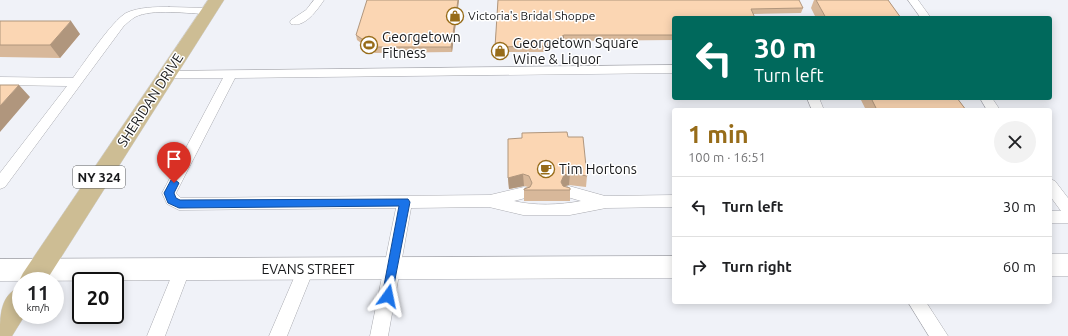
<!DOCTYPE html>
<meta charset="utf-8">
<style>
body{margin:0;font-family:Ubuntu,sans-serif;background:#f2f2f2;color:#202124;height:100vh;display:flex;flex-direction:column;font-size:15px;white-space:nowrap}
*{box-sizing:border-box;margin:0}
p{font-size:13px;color:#757577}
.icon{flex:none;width:22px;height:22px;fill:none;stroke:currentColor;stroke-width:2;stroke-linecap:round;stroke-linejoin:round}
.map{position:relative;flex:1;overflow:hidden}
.sheet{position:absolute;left:672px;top:108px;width:380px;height:196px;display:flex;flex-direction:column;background:#fff;border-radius:4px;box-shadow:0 2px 10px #0003}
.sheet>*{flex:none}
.banner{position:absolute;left:672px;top:16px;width:380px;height:84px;border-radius:4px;box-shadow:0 2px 10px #0003;background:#00695c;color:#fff;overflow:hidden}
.speed{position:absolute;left:12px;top:272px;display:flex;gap:8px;font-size:20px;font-weight:700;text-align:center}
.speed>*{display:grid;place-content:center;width:52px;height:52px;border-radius:50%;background:#fff;box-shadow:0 2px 10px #0003;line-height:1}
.speed small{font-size:10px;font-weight:400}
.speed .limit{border:2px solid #111;border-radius:6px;background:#fff;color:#111}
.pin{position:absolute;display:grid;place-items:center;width:34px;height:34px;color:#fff;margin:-41px -17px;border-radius:50% 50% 50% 0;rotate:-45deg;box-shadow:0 0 4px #0007}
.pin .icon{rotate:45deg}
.me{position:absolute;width:44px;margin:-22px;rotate:12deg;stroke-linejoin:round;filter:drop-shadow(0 0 3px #0008)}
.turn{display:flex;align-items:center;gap:14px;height:84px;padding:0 16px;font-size:18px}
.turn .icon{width:52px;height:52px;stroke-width:2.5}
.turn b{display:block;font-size:28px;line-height:34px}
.round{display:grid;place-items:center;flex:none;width:42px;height:42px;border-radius:21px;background:#f2f2f2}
.head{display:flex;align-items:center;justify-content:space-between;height:68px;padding:0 16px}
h1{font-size:24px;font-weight:700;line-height:30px;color:#976c19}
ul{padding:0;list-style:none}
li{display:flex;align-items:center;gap:12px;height:60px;padding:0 16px;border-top:1px solid #e0e0e0}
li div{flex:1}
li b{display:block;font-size:15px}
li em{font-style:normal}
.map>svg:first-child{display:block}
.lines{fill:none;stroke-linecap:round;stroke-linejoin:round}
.service-casing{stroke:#a9aab0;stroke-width:1}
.tertiary-casing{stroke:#a9aab0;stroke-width:1}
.primary-casing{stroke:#d1d1d1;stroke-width:1}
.service{fill:#fff;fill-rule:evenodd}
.tertiary{fill:#fff;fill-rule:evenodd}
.primary{fill:#cdbd94;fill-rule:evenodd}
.wall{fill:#d8b89a}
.shaded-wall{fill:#b0967d}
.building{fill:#fbd6b3;stroke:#b0967d}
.route{fill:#1a73e8;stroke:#114b97}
.labels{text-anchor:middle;stroke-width:3;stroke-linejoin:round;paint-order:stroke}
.far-poi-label{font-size:12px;fill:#18191b;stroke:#fff;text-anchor:start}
.shield{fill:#fff;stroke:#5d5e5f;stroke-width:1}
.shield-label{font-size:13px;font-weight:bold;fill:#18191b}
.poi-label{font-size:14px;fill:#18191b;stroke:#fff;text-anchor:start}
.street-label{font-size:14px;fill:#18191b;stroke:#fff}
</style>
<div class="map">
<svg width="1068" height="336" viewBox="0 0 1068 336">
<rect width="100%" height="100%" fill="#f0f2f8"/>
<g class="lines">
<g class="service-casing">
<path id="service" d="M 314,0 L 324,0 C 317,10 305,28 291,24 L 290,22 L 291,20 L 306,10 Z
M 908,0 L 918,0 L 931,18 L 921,18 Z
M 169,7 L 209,8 L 214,11 L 209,14 C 188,14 153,8 135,17 C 130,20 126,24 123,27 L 5,187 L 0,189 L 0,173 L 67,86 L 0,85 L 0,77 L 73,78 C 84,63 112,21 126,13 C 139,7 155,7 169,7 Z
M 674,65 L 674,73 L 235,78 L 176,193 L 181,198 L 490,195 L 524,187 L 529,189 L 531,193 L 529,197 L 514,201 C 534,206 560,205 581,201 L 564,196 L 562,192 L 564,188 L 569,186 L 605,196 L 674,195 L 674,207 L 606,208 L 570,215 L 523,215 L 489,207 L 411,208 L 388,336 L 370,336 L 396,208 L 179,210 L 167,204 L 162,193 L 223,78 L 162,78 L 160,75 L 162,72 L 166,71 Z
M 807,98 L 819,98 L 824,110 L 812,110 Z
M 980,98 L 992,98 L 1000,110 L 987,110 Z
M 1050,179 L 1055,181 L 1068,198 L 1068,223 L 1050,223 L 1050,211 L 1061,211 L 1050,196 Z
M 306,262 L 312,264 L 314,269 L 287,336 L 269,336 L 300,264 Z
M 182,263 L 188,265 L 190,270 L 165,336 L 147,336 L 174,270 L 176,265 Z
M 908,302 L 926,302 L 948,336 L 929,336 Z"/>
</g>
<g class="tertiary-casing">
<path id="tertiary" d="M 1050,254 L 1068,254 L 1068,276 L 1050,276 Z
M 674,256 L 674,278 L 0,281 L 0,259 Z"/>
</g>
<g class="primary-casing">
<path id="primary" d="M 208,0 L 224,0 L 46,281 L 21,281 L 21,285 L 19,281 L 23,273 Z
M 21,286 L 21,315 L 25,315 L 12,336 L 0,336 C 0,315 0,295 21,286 Z"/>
</g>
<use href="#service" class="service"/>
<use href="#tertiary" class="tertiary"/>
<use href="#primary" class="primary"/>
</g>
<path class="wall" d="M 459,0 L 452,52 L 375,53 L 357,40 L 356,35 Z
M 498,0 L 803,8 L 801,13 L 753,14 L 674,18 L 674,40 L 564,41 L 546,52 L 495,52 L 495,47 Z
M 814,0 L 888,0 L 901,18 L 816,18 L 811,8 Z
M 0,21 L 80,34 L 60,58 L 0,57 Z
M 860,98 L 957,98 L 966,110 L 866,110 Z
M 568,137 L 587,176 L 586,187 L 569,185 L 565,186 L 570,190 L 570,201 L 524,201 L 524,189 L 528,187 L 524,186 L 509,189 L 508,178 Z"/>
<path class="shaded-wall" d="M 458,0 L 459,0 L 452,52 L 451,47 Z
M 71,21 L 80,34 L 60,58 L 50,45 Z
M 564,35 L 564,41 L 546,52 L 546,46 Z
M 19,85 L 30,97 L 0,132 L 0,106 Z
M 570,173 L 569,185 L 563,187 L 561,182 L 564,175 Z
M 523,174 L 524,186 L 509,189 L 508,178 Z"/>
<path class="building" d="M 367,0 L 458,0 L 451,47 L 374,47 L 356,35 Z
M 498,0 L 799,0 L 803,8 L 751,9 L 755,18 L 674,18 L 674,35 L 564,35 L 546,46 L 495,47 Z
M 816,0 L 888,0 L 901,18 L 826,18 Z
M 0,21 L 71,21 L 50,45 L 0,45 Z
M 0,85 L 19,85 L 0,106 Z
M 871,98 L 957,98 L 966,110 L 877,110 Z
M 567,132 L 568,137 L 583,137 L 587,176 L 570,173 L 564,175 L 561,182 L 563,186 L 570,188 L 570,190 L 524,190 L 524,189 L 530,187 L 532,183 L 529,176 L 523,174 L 508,178 L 508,139 L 522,138 L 522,133 Z"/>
<path class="route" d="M 174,179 L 179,183 L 174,193 L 176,198 L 180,200 L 408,199 L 410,202 L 391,300 L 388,301 L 384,300 L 382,296 L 399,206 L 179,208 L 168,203 L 164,193 L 171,180 Z"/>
<defs>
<g id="shop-ring" transform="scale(0.9)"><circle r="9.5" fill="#fff" stroke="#976c19" stroke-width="1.5"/><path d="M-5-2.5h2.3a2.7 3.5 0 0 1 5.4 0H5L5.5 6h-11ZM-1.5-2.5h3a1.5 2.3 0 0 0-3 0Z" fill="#976c19"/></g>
<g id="stadium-ring" transform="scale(0.9)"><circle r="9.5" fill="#fff" stroke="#976c19" stroke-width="1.5"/><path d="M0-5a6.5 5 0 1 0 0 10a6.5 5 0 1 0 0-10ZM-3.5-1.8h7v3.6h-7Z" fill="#976c19"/></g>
<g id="cafe-ring" transform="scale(0.9)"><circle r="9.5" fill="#fff" stroke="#976c19" stroke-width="1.5"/><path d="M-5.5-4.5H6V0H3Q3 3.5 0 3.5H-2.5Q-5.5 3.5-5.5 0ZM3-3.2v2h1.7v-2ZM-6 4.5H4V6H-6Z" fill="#976c19"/></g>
</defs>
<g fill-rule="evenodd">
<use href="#shop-ring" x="455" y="16"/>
<use href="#stadium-ring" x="369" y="45"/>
<use href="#shop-ring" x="500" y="51"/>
<use href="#cafe-ring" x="546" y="169"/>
</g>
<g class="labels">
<g class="far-poi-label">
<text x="468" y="20">Victoria's Bridal Shoppe</text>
</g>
<rect class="shield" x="73" y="166" width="52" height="22" rx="3"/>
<g class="shield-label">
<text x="99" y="182">NY 324</text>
</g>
<g class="poi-label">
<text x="382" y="42">Georgetown<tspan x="382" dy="16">Fitness</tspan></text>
<text x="513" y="48">Georgetown Square<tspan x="513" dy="16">Wine &amp; Liquor</tspan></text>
<text x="559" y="174">Tim Hortons</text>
</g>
<g class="street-label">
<text transform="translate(150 100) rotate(-57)" y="5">SHERIDAN DRIVE</text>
<text x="308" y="274">EVANS STREET</text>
</g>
</g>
</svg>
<div class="speed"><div>11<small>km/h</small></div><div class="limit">20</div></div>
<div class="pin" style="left:174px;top:183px;background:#d93025"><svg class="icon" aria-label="arrive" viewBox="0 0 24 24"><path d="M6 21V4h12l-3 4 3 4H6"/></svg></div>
<svg class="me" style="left:388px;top:296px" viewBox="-20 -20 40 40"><path d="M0-17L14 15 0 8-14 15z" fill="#1a73e8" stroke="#fff" stroke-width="4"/></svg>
<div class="banner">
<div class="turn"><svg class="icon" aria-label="left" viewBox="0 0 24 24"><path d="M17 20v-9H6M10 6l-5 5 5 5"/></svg><div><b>30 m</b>Turn left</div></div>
</div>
<section class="sheet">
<div class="head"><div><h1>1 min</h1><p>100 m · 16:51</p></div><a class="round"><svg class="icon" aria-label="close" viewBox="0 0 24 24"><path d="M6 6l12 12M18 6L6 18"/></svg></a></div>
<ul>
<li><svg class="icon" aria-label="left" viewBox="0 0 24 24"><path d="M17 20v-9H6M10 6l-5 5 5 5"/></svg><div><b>Turn left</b></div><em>30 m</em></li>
<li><svg class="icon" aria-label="right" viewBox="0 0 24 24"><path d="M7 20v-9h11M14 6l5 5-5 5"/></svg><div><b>Turn right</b></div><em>60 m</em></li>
</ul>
</section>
</div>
